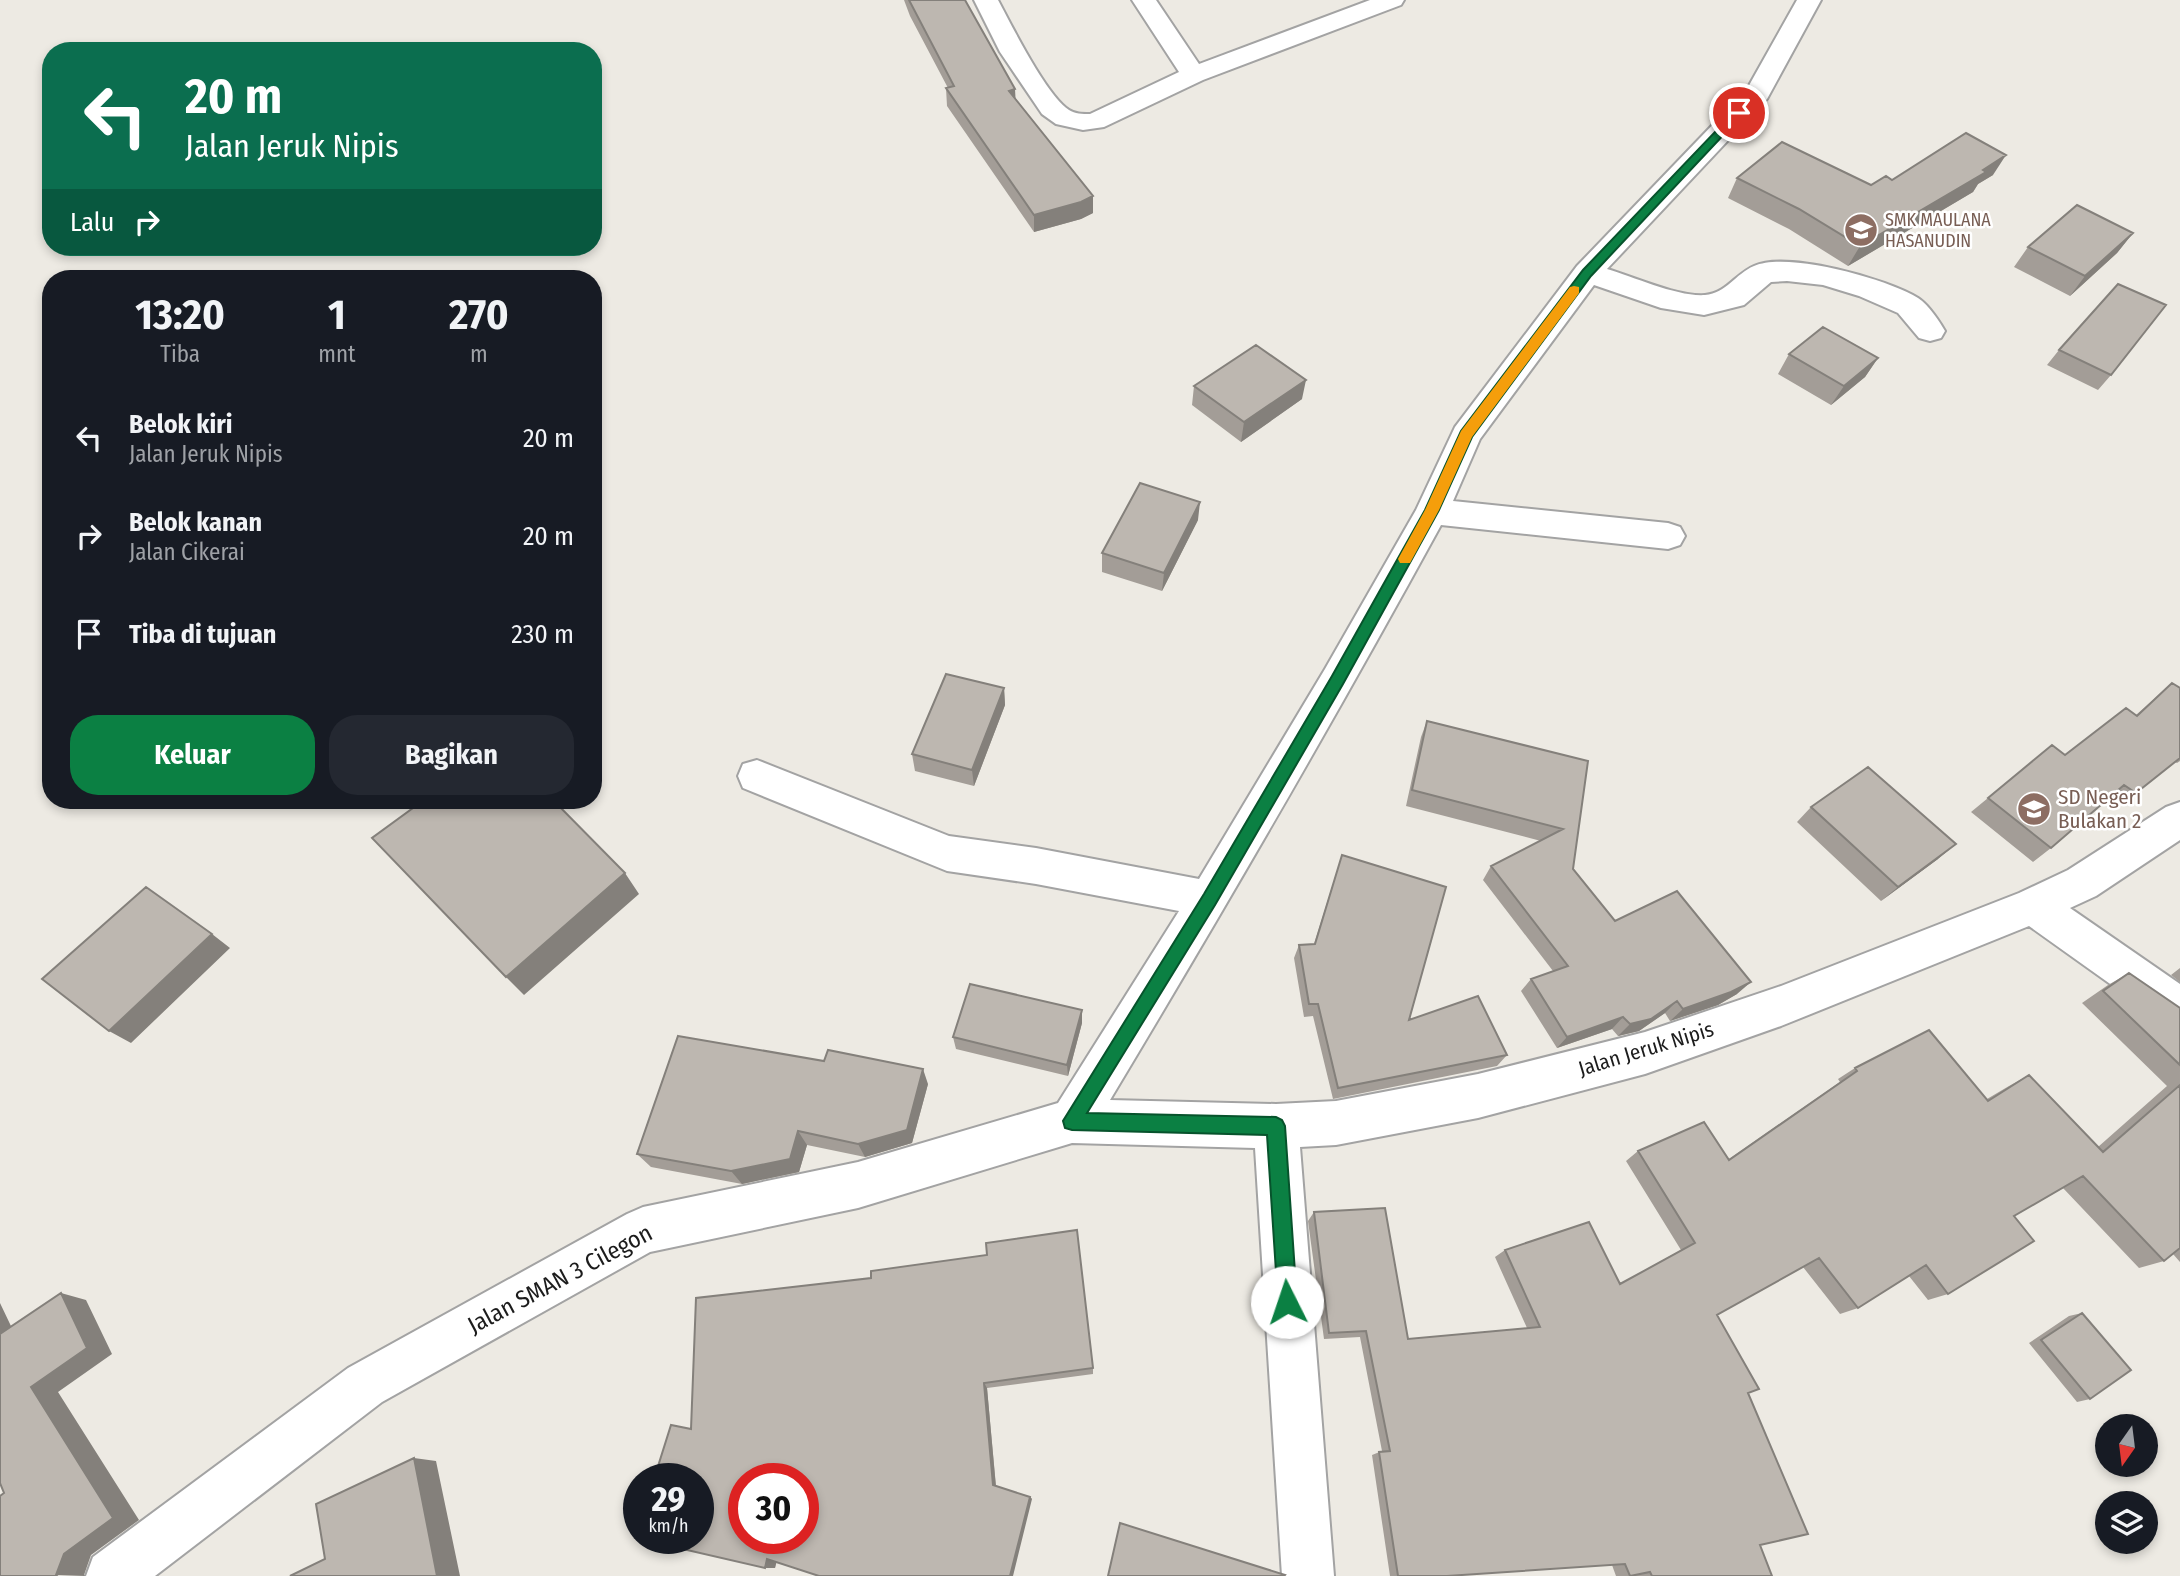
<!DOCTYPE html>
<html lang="id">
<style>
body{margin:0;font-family:"Fira Sans Condensed",sans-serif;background:#242831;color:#f1f3f6;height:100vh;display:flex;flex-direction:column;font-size:26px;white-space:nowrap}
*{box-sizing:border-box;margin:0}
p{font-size:23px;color:#9ea1a6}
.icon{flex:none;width:38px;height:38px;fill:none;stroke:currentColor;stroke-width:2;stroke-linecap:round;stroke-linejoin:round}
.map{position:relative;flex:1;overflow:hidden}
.sheet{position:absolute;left:42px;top:270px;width:560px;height:539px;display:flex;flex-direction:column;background:#171b24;border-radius:28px;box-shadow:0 4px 10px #0003}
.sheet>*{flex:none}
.guide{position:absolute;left:42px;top:42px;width:560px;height:214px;border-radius:28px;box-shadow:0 4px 10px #0003;background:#0b6e4f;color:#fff;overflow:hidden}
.needle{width:46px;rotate:194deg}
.tools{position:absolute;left:2095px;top:1414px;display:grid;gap:14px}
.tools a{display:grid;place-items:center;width:63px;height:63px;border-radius:50%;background:#171b24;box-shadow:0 4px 10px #0003;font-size:35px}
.speed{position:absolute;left:623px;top:1463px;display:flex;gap:14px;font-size:35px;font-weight:700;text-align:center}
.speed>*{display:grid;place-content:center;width:91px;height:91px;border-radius:50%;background:#171b24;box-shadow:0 4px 10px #0003;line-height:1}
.speed small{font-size:18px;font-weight:400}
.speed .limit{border:10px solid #d22;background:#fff;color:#111}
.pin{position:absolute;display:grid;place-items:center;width:60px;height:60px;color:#fff;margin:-30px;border:4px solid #fff;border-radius:50%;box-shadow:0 2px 7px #0007}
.me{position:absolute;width:77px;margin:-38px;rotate:356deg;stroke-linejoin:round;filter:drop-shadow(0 0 5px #0008)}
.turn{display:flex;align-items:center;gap:24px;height:147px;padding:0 28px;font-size:32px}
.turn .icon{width:91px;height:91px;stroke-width:2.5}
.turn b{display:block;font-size:49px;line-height:60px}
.then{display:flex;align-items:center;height:66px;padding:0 28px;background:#0003;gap:14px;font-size:26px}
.eta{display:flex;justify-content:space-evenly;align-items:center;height:119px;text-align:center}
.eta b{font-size:42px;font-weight:700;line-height:49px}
.button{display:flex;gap:14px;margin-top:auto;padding:14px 28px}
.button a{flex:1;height:80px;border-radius:28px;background:#0b8043;color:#fff;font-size:28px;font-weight:700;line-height:80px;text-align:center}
.button a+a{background:#242831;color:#f1f3f6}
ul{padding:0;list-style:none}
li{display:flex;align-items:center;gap:21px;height:98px;padding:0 28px}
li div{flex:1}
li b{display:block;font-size:26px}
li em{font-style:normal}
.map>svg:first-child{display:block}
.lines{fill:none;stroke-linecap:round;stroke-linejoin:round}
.minor-casing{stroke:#a3a3a3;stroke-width:4}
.minor{fill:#fff;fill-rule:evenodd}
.wall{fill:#a39d97}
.shaded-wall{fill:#84807b}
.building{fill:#bdb7b0;stroke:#84807b;stroke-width:2;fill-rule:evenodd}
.route{fill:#0b8043;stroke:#07532c;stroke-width:2}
.slow{fill:#f59e0b}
.labels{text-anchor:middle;stroke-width:5;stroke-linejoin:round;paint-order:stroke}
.far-education-label{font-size:18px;fill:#785e54;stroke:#fff;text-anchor:start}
.education-label{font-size:21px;fill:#785e54;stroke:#fff;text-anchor:start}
.street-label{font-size:21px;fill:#1c1c1c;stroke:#fff}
.near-street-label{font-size:24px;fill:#1c1c1c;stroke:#fff}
</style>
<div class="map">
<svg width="2180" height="1576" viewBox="0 0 2180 1576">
<rect width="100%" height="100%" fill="#edeae3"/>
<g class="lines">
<g class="minor-casing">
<path id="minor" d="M 974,0 L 998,0 C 1012,26 1046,95 1069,110 C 1075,114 1082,114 1090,114 L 1179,72 L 1132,0 L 1156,0 L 1199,64 L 1370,0 L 1404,0 L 1401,5 L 1203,80 L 1104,127 L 1083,130 L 1056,124 L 1042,114 L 1000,52 Z
M 1797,0 L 1821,0 L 1767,99 L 1607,269 C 1634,277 1678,297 1705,295 C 1727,293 1735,274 1754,266 C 1787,251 1888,279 1918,298 C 1929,305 1939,321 1945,331 L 1941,338 L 1930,341 L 1919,338 L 1898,313 L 1859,296 L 1823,285 L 1787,281 L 1771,282 L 1744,305 L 1704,315 L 1661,308 L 1594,285 L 1480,439 L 1453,501 L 1668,523 L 1680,527 L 1685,536 L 1680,545 L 1668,549 L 1441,525 C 1335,719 1224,910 1110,1100 L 1276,1104 L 1336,1101 L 1478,1074 L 1645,1032 L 1781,986 L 2019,893 L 2068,870 L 2166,807 L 2180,802 L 2180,840 L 2096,896 L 2070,908 L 2180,984 L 2180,1029 L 2165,1023 L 2029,926 L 1781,1026 L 1645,1074 L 1478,1118 L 1336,1145 L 1300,1147 L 1334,1576 L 1282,1576 L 1255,1148 L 1072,1143 L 858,1208 L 650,1252 L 382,1402 L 155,1576 L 86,1576 L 93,1557 L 348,1368 L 627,1214 L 643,1207 L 858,1162 L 1058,1103 L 1179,911 L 1036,884 L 947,871 L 743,788 L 738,776 L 743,764 L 757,760 L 949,836 L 1036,848 L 1199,879 L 1325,669 L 1416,510 L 1455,427 L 1577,266 L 1747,89 Z"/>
</g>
<use href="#minor" class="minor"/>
</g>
<path class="wall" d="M 904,0 L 965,0 L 1015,89 L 1015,98 L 1093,196 L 1093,213 L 1081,219 L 1034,232 L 947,106 L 946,88 L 948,88 L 910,16 Z
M 1993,175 L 1978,184 L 1973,192 L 1848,266 L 1789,229 L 1728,198 L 1737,178 L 1871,185 L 1892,180 Z
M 2133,233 L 2117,253 L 2070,296 L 2014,267 L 2028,247 Z
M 2059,350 L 2111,375 L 2098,390 L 2047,365 Z
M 1789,354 L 1878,358 L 1865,377 L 1831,405 L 1778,374 Z
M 1194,386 L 1302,399 L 1241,442 L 1192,405 Z
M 1198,520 L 1162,591 L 1102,572 L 1102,553 Z
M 2172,683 L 2180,688 L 2180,761 L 2177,763 L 2175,762 L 2117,808 L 2107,800 L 2051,848 L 2033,862 L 1971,812 L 1988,798 L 2136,715 Z
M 1004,688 L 1005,705 L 974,786 L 915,771 L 912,754 Z
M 1427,721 L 1588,761 L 1573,869 L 1615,921 L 1737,994 L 1718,1005 L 1670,1021 L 1665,1013 L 1639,1031 L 1618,1036 L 1612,1029 L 1557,1048 L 1521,991 L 1531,979 L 1553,971 L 1483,880 L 1491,866 L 1541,841 L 1406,806 L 1421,737 Z
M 1811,807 L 1938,859 L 1881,901 L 1797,822 Z
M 1342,855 L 1409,1020 L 1507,1055 L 1497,1066 L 1333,1099 L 1313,1016 L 1304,1017 L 1294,958 L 1299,945 L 1314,944 Z
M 2180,968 L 2180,982 L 2171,975 Z
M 2129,973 L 2180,1008 L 2180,1262 L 2173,1254 L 2164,1261 L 2139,1268 L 2063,1188 L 2014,1216 L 1948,1294 L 1928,1300 L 1909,1276 L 1858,1308 L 1840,1314 L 1803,1267 L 1717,1315 L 1748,1393 L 1760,1545 L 1772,1576 L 1616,1576 L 1612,1565 L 1447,1576 L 1390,1576 L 1372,1455 L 1382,1451 L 1360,1337 L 1324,1339 L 1308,1221 L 1314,1212 L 1408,1339 L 1527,1328 L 1495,1257 L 1505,1250 L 1620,1284 L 1681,1250 L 1626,1161 L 1638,1151 L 1729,1159 L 1840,1082 L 1838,1079 L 1855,1068 L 1987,1099 L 2009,1086 L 2029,1075 L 2098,1147 L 2167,1086 L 2082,1003 L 2108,985 Z
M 1082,1010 L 1082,1023 L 1068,1076 L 956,1049 L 953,1037 Z
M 928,1084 L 912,1143 L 865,1157 L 807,1145 L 799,1172 L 742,1184 L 651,1167 L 637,1154 Z
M 696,1298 L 1093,1368 L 1093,1374 L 987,1388 L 996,1486 L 1030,1497 L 1032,1499 L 776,1562 L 775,1568 Z
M 2082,1313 L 2090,1399 L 2077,1402 L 2029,1343 L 2069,1316 Z"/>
<path class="shaded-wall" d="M 1015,89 L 1016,107 L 1009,91 Z
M 2006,155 L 1993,175 L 1978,184 L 1973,192 L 1848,266 L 1860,246 Z
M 1093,196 L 1093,213 L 1081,219 L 1034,232 L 1034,215 Z
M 2133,233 L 2117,253 L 2070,296 L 2085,276 Z
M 1878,358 L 1865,377 L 1831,405 L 1844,386 Z
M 1306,380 L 1302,399 L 1241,442 L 1244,422 Z
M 1200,502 L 1198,520 L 1162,591 L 1164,573 Z
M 1004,688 L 1005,705 L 974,786 L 972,770 Z
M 1956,844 L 1938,859 L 1881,901 L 1898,887 Z
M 625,873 L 639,894 L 524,995 L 506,977 Z
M 212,934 L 230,948 L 131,1043 L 109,1031 Z
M 1751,982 L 1737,994 L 1718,1005 L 1670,1021 L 1683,1009 Z
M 1677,1001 L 1665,1013 L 1639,1031 L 1618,1036 L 1630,1024 Z
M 1082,1010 L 1082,1023 L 1068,1076 L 1067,1065 Z
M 1623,1017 L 1612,1029 L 1557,1048 L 1567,1037 Z
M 923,1069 L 928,1084 L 912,1143 L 865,1157 L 858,1144 Z
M 798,1131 L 807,1145 L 799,1172 L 742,1184 L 731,1171 Z
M 61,1293 L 86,1300 L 112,1354 L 58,1392 L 139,1520 L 91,1555 L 84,1575 L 85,1576 L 56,1575 L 31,1387 Z
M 0,1303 L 20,1345 L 0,1341 Z
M 984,1383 L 987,1388 L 996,1488 L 993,1485 Z
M 414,1458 L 436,1461 L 460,1576 L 437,1576 Z
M 1030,1497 L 1032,1499 L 1013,1576 L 1010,1576 Z
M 767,1559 L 777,1560 L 775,1568 L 765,1568 Z"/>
<path class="building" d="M 909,0 L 965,0 L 1015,89 L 1009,91 L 1093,196 L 1081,202 L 1034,215 L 946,88 L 954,86 Z
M 1966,133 L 2006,155 L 1983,170 L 1986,172 L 1860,246 L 1799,209 L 1737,178 L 1782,142 L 1871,185 L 1886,176 L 1892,180 Z
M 2077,205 L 2133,233 L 2085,276 L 2028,247 Z
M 2118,284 L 2166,305 L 2111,375 L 2059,350 Z
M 1823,327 L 1878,358 L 1844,386 L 1789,354 Z
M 1256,345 L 1306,380 L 1244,422 L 1194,386 Z
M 1140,483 L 1200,502 L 1164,573 L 1102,553 Z
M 946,674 L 1004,688 L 972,770 L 912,754 Z
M 2172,683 L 2180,688 L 2180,758 L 2136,793 L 2124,785 L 2051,848 L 1988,798 L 2052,745 L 2065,755 L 2126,708 L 2137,716 Z
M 1427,721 L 1588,761 L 1573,869 L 1615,921 L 1677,891 L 1751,982 L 1731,992 L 1683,1009 L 1677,1001 L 1651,1019 L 1630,1024 L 1623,1017 L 1567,1037 L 1531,979 L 1568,966 L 1491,866 L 1563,829 L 1412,790 Z
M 1868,767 L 1956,844 L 1898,887 L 1811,807 Z
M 424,800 L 553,800 L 625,873 L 506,977 L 372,838 Z
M 1342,855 L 1446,887 L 1409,1020 L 1478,996 L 1507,1055 L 1338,1088 L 1318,1004 L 1309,1004 L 1299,945 L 1315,944 Z
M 146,887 L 212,934 L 109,1031 L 42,979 Z
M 2129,973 L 2180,1008 L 2180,1065 L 2103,991 Z
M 970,984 L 1082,1010 L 1067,1065 L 953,1037 Z
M 1929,1030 L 1988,1101 L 2029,1075 L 2103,1152 L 2180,1085 L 2180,1248 L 2164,1261 L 2083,1176 L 2014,1216 L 2034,1241 L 1948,1294 L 1926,1265 L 1858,1308 L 1819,1258 L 1717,1315 L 1759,1389 L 1748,1393 L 1808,1534 L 1760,1545 L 1772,1576 L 1652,1576 L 1650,1572 L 1630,1576 L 1625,1564 L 1447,1576 L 1398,1576 L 1379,1452 L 1390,1451 L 1366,1331 L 1329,1333 L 1314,1212 L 1385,1208 L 1408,1339 L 1540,1327 L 1505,1250 L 1589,1222 L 1620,1284 L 1695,1243 L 1638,1151 L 1704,1122 L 1729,1160 L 1857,1071 L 1855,1068 Z
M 678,1036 L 824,1061 L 828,1050 L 923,1069 L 907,1130 L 858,1144 L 798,1131 L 790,1159 L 731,1171 L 637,1154 Z
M 1077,1230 L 1093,1368 L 984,1383 L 993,1485 L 1030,1497 L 1010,1576 L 819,1576 L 767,1559 L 765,1568 L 635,1538 L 639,1526 L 639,1538 L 698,1538 L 698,1479 L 654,1479 L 671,1425 L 691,1429 L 696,1298 L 871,1278 L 871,1271 L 987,1255 L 986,1243 ZM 744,1479 L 803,1479 L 803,1538 L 744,1538 Z
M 61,1293 L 87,1348 L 31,1387 L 113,1518 L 64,1554 L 56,1575 L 57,1576 L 0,1576 L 0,1496 L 4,1493 L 0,1483 L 0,1334 Z
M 2082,1313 L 2131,1370 L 2090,1399 L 2041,1340 Z
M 414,1458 L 437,1576 L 290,1576 L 325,1559 L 316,1504 Z
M 1120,1523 L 1285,1575 L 1284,1576 L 1108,1576 Z"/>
<path class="route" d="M 1735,111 L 1744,113 L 1591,276 L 1472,437 L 1439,510 L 1343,684 L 1215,905 L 1087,1113 L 1276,1117 L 1282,1120 L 1285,1126 L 1297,1302 L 1294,1309 L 1287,1312 L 1281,1309 L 1278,1302 L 1267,1135 L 1072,1130 L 1065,1128 L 1063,1121 L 1204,894 L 1332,676 L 1425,510 L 1461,431 L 1583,270 Z"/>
<path class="slow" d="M 1574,286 L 1579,287 L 1579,293 L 1472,437 L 1439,510 L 1410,563 L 1400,563 L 1398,559 L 1425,510 L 1461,431 L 1570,287 Z"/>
<defs>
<g id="school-disc" transform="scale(1.75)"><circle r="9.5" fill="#8d6e63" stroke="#fff"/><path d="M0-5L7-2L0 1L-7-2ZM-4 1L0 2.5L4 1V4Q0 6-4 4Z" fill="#fff"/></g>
</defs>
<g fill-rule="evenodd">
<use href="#school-disc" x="1861" y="230"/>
<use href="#school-disc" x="2034" y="809"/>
</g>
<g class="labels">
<g class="far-education-label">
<text x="1885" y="226">SMK MAULANA<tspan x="1885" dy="21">HASANUDIN</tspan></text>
</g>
<g class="education-label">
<text x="2058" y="804">SD Negeri<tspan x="2058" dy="24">Bulakan 2</tspan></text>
</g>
<g class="street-label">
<text transform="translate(1646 1049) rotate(-17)" y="7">Jalan Jeruk Nipis</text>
</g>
<g class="near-street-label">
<text transform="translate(560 1279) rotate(-28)" y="8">Jalan SMAN 3 Cilegon</text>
</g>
</g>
</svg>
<div class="tools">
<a><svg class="needle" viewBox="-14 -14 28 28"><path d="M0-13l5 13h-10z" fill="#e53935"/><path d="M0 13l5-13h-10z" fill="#9ea1a6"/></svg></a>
<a><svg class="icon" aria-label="layers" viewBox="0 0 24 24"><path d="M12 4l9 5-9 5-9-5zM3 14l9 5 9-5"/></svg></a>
</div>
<div class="speed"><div>29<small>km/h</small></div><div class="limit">30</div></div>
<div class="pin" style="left:1739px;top:113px;background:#d93025"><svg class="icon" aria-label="arrive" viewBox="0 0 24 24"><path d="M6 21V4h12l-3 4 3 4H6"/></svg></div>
<svg class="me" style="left:1287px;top:1302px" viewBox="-20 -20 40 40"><circle r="19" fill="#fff"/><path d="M0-13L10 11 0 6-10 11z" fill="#0b8043"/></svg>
<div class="guide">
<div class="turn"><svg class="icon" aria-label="left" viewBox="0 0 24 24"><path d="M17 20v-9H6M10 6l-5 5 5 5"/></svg><div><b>20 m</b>Jalan Jeruk Nipis</div></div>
<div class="then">Lalu<svg class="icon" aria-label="right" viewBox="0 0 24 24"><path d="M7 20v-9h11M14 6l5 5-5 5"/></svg></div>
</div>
<section class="sheet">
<div class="eta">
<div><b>13:20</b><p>Tiba</p></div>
<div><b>1</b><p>mnt</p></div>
<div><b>270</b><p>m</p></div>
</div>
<ul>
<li><svg class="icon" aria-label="left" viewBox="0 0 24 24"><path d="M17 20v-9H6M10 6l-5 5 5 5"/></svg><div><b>Belok kiri</b><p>Jalan Jeruk Nipis</p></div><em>20 m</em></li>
<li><svg class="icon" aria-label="right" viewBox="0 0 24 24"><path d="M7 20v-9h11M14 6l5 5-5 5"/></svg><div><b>Belok kanan</b><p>Jalan Cikerai</p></div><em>20 m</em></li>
<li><svg class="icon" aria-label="arrive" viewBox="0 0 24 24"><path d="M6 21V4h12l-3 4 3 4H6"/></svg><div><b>Tiba di tujuan</b></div><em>230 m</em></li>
</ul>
<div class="button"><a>Keluar</a><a>Bagikan</a></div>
</section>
</div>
